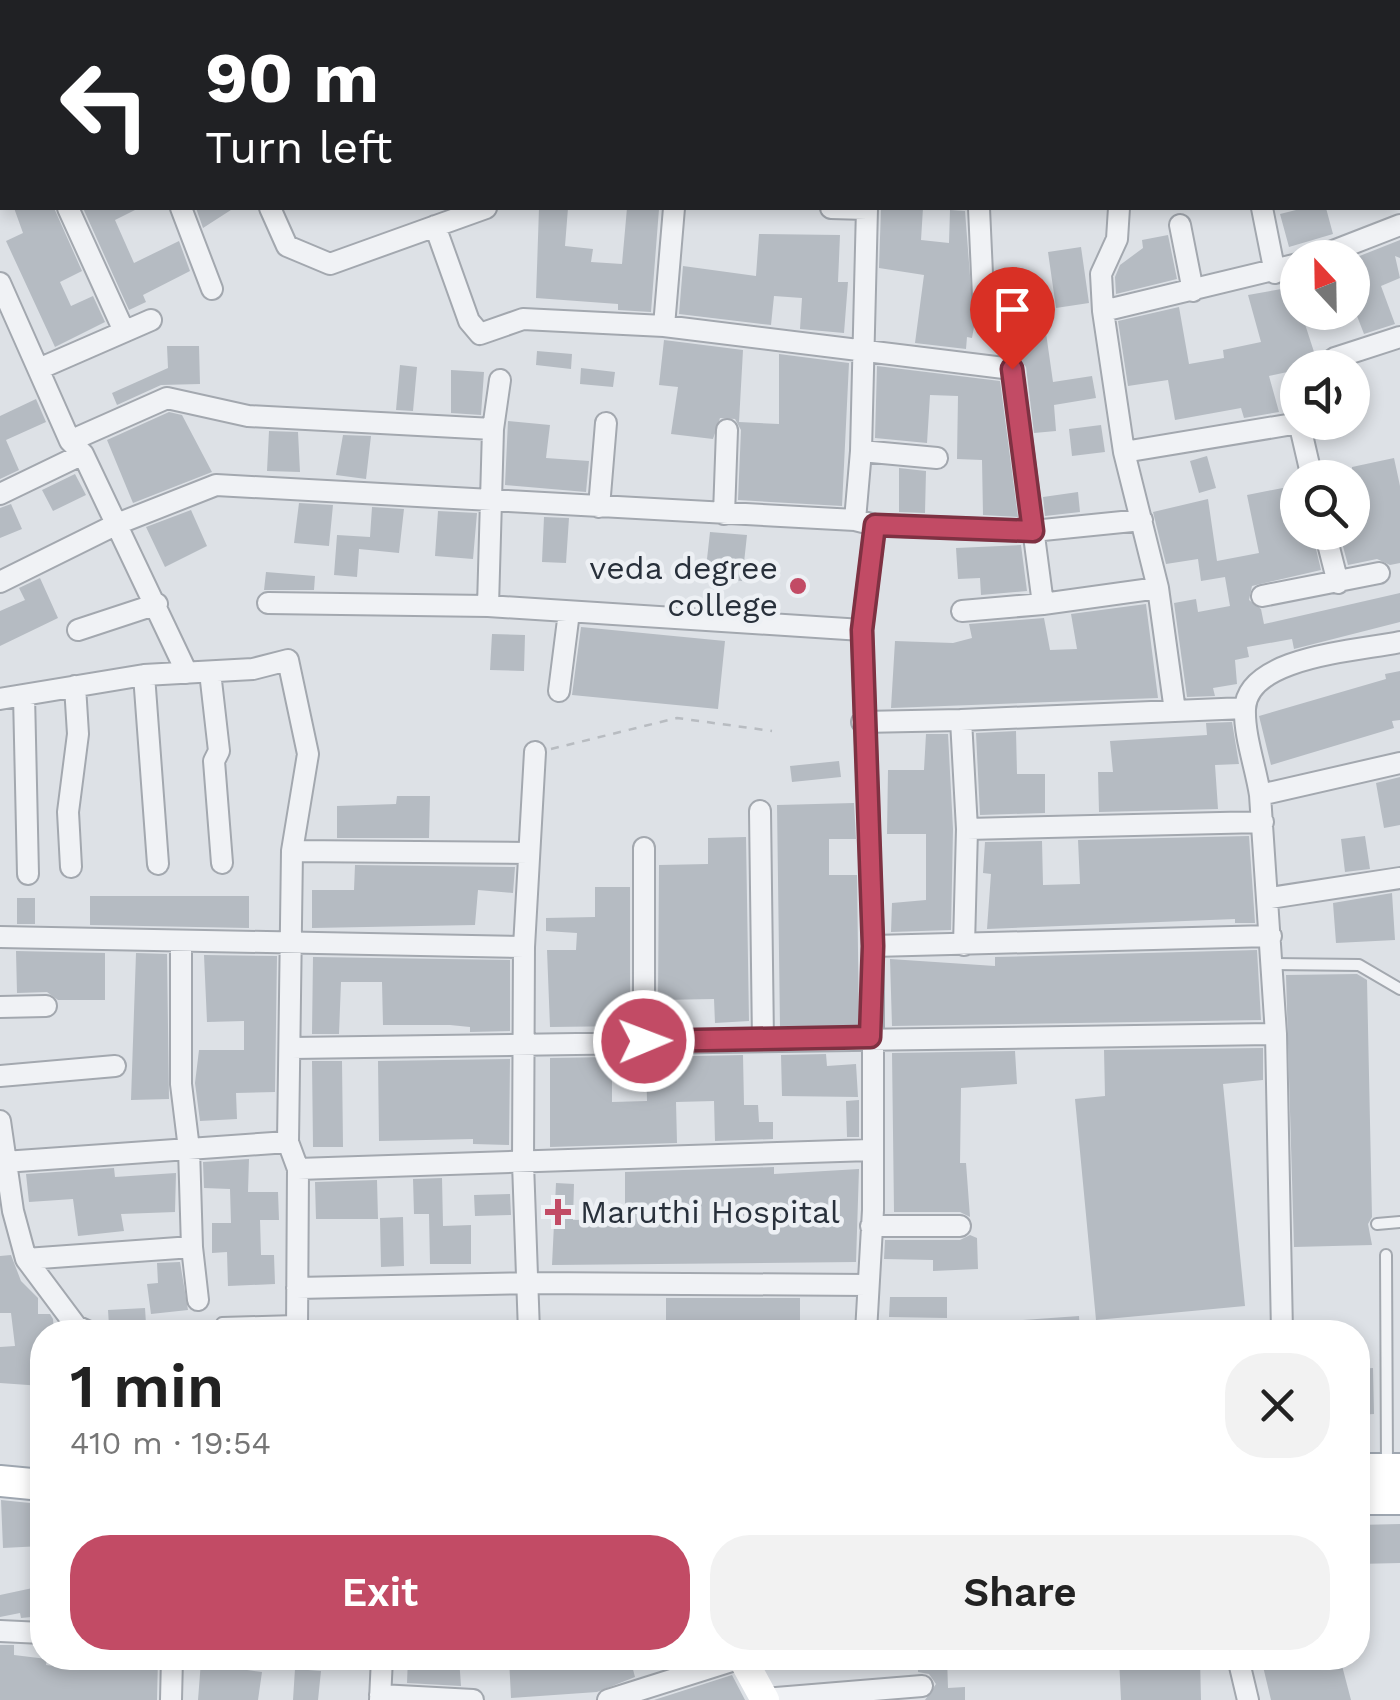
<!DOCTYPE html>
<meta charset="utf-8">
<style>
body{margin:0;font-family:"Work Sans",sans-serif;background:#f2f2f2;color:#222;height:100vh;display:flex;flex-direction:column;font-size:38px;white-space:nowrap}
*{box-sizing:border-box;margin:0}
p{font-size:32px;color:#767676}
.icon{flex:none;width:55px;height:55px;fill:none;stroke:currentColor;stroke-width:2;stroke-linecap:round;stroke-linejoin:round}
.map{position:relative;flex:1;overflow:hidden}
.drawer{position:absolute;left:30px;top:1320px;width:1340px;height:350px;display:flex;flex-direction:column;background:#fff;border-radius:40px;box-shadow:0 5px 15px #0003}
.drawer>*{flex:none}
.hud{position:absolute;left:0px;top:0px;width:1400px;height:210px;box-shadow:0 5px 15px #0003;background:#202124;color:#fff;overflow:hidden}
.needle{width:65px;rotate:338deg}
.buttons{position:absolute;left:1280px;top:240px;display:grid;gap:20px}
.buttons a{display:grid;place-items:center;width:90px;height:90px;border-radius:50%;background:#fff;box-shadow:0 5px 15px #0003;font-size:50px}
.pin{position:absolute;display:grid;place-items:center;width:85px;height:85px;color:#fff;margin:-102px -42px;border-radius:50% 50% 50% 0;rotate:-45deg;box-shadow:0 0 10px #0007}
.pin .icon{rotate:45deg}
.me{position:absolute;width:110px;margin:-55px;rotate:89deg;stroke-linejoin:round;filter:drop-shadow(0 0 8px #0008)}
.turn{display:flex;align-items:center;gap:35px;height:210px;padding:0 40px;font-size:45px}
.turn .icon{width:130px;height:130px;stroke-width:2.5}
.turn b{display:block;font-size:70px;line-height:85px}
.round{display:grid;place-items:center;flex:none;width:105px;height:105px;border-radius:40px;background:#f2f2f2}
.overview{display:flex;align-items:center;justify-content:space-between;height:170px;padding:0 40px}
h1{font-size:60px;font-weight:600;line-height:75px}
.cta{display:flex;gap:20px;margin-top:auto;padding:20px 40px}
.cta a{flex:1;height:115px;border-radius:40px;background:#c24b65;color:#fff;font-size:40px;font-weight:600;line-height:115px;text-align:center}
.cta a+a{background:#f2f2f2;color:#222}
.map>svg:first-child{display:block}
.building{fill:#b5bbc2}
.lines{fill:none;stroke-linecap:round;stroke-linejoin:round}
.lane-casing{stroke:#a3a8af;stroke-width:14}
.street-casing{stroke:#a3a8af;stroke-width:24}
.primary-casing{stroke:#9ea6b0;stroke-width:34}
.path{stroke:#b8bcc1;stroke-width:2.5;stroke-dasharray:8 8;stroke-linecap:butt}
.lane{stroke:#f0f2f5;stroke-width:10}
.street{stroke:#f0f2f5;stroke-width:20}
.secondary{stroke:#fff;stroke-width:28}
.primary{stroke:#fff;stroke-width:30}
.route-casing{stroke:#7e3142;stroke-width:25}
.route{stroke:#c24b65;stroke-width:18}
.poi-dot{fill:#c24b65;stroke:#edf0f4;stroke-width:4}
.labels{text-anchor:middle;stroke-width:9;stroke-linejoin:round;paint-order:stroke}
.poi-label{font-size:32px;fill:#28303b;stroke:#edf0f4;text-anchor:end}
</style>
<div class="map">
<svg width="1400" height="1700" viewBox="0 0 1400 1700">
<rect width="100%" height="100%" fill="#dde1e6"/>
<path class="building" d="M 14,208 L 54,208 L 82,271 L 60,282 L 71,306 L 93,296 L 105,322 L 55,347 L 6,241 L 23,233 Z
M 83,208 L 139,208 L 115,220 L 134,263 L 179,241 L 190,271 L 143,295 L 146,302 L 129,310 Z
M 196,208 L 234,208 L 203,228 Z
M 539,208 L 568,208 L 565,246 L 593,249 L 591,262 L 622,264 L 627,208 L 659,209 L 651,312 L 618,310 L 618,304 L 536,298 Z
M 881,208 L 923,208 L 921,240 L 949,243 L 950,210 L 965,211 L 974,327 L 972,338 L 967,337 L 966,349 L 915,343 L 924,275 L 879,268 Z
M 1304,208 L 1326,208 L 1333,234 L 1289,247 L 1280,214 Z
M 759,234 L 840,235 L 838,282 L 848,282 L 844,333 L 800,329 L 802,298 L 774,296 L 771,325 L 679,314 L 683,266 L 756,276 Z
M 1168,235 L 1177,279 L 1116,294 L 1115,277 L 1120,265 L 1143,248 L 1142,240 Z
M 1400,240 L 1400,258 L 1395,256 L 1400,278 L 1381,286 L 1395,324 L 1364,334 L 1352,303 L 1352,259 Z
M 1081,247 L 1089,303 L 1056,308 L 1048,252 Z
M 1293,287 L 1315,355 L 1306,368 L 1269,376 L 1279,412 L 1244,418 L 1241,408 L 1175,420 L 1168,380 L 1128,386 L 1118,321 L 1179,307 L 1189,364 L 1224,358 L 1223,350 L 1261,342 L 1248,295 Z
M 1045,326 L 1053,382 L 1092,376 L 1096,398 L 1054,405 L 1056,431 L 1034,433 L 1026,367 L 1018,357 L 1014,330 Z
M 664,340 L 743,350 L 739,422 L 779,424 L 779,354 L 849,363 L 842,506 L 738,500 L 741,430 L 735,419 L 720,418 L 713,439 L 671,434 L 678,387 L 659,385 Z
M 167,346 L 199,346 L 200,384 L 161,385 L 117,405 L 112,393 L 168,368 Z
M 537,351 L 572,354 L 571,369 L 536,365 Z
M 400,365 L 417,367 L 413,411 L 396,410 Z
M 877,366 L 1000,381 L 1018,517 L 983,515 L 982,460 L 957,459 L 958,396 L 930,395 L 927,443 L 875,438 Z
M 581,368 L 615,372 L 613,387 L 580,384 Z
M 451,370 L 484,372 L 481,415 L 451,413 Z
M 36,399 L 46,422 L 6,440 L 19,470 L 0,479 L 0,416 Z
M 169,412 L 182,415 L 212,472 L 133,503 L 107,440 Z
M 508,421 L 550,425 L 546,458 L 589,461 L 586,492 L 505,485 Z
M 1101,425 L 1105,452 L 1072,456 L 1069,429 Z
M 269,431 L 298,432 L 300,472 L 267,471 Z
M 343,435 L 371,436 L 366,479 L 336,475 Z
M 1207,456 L 1216,488 L 1199,493 L 1190,461 Z
M 1394,458 L 1400,486 L 1400,563 L 1390,565 L 1377,559 L 1348,565 L 1341,539 L 1352,537 L 1352,467 Z
M 899,468 L 926,471 L 925,513 L 899,512 Z
M 75,474 L 86,495 L 53,511 L 42,490 Z
M 1298,485 L 1298,532 L 1312,532 L 1321,570 L 1252,586 L 1249,600 L 1261,609 L 1264,624 L 1400,593 L 1400,622 L 1294,649 L 1292,639 L 1247,647 L 1249,657 L 1235,660 L 1237,684 L 1213,688 L 1215,696 L 1187,697 L 1174,603 L 1196,599 L 1198,612 L 1230,606 L 1225,577 L 1201,581 L 1198,559 L 1166,564 L 1153,512 L 1208,499 L 1217,561 L 1259,553 L 1247,495 Z
M 1078,492 L 1080,512 L 1045,516 L 1043,497 Z
M 299,503 L 333,505 L 329,546 L 294,543 Z
M 11,504 L 22,529 L 0,538 L 0,508 Z
M 372,507 L 404,509 L 399,553 L 359,549 L 357,577 L 334,575 L 337,535 L 370,537 Z
M 191,510 L 207,546 L 165,567 L 146,527 Z
M 438,511 L 477,513 L 473,559 L 435,556 Z
M 544,517 L 569,518 L 566,563 L 542,562 Z
M 710,532 L 747,535 L 742,581 L 705,577 Z
M 1021,545 L 1027,591 L 981,595 L 980,578 L 958,579 L 956,548 Z
M 266,572 L 315,576 L 314,590 L 264,590 Z
M 40,578 L 58,618 L 0,646 L 0,611 L 25,600 L 19,588 Z
M 1146,604 L 1158,698 L 891,708 L 895,641 L 953,643 L 972,638 L 969,624 L 1044,618 L 1050,650 L 1077,649 L 1071,614 Z
M 581,627 L 725,641 L 718,709 L 572,695 Z
M 492,634 L 525,635 L 524,671 L 490,670 Z
M 1400,671 L 1400,720 L 1392,721 L 1394,728 L 1271,765 L 1259,716 L 1386,679 L 1385,674 Z
M 1232,722 L 1239,764 L 1215,765 L 1218,809 L 1099,812 L 1098,772 L 1113,772 L 1110,741 L 1207,735 L 1206,723 Z
M 1016,731 L 1017,774 L 1045,774 L 1045,813 L 980,815 L 976,733 Z
M 926,734 L 948,734 L 953,829 L 951,930 L 891,932 L 892,903 L 926,900 L 926,834 L 887,834 L 888,770 L 924,770 Z
M 839,761 L 841,777 L 792,782 L 790,766 Z
M 1400,777 L 1400,825 L 1384,828 L 1376,783 Z
M 397,796 L 430,796 L 429,838 L 337,838 L 337,806 L 396,804 Z
M 854,803 L 856,839 L 829,839 L 829,875 L 857,875 L 859,1026 L 780,1027 L 777,805 Z
M 1249,836 L 1255,923 L 1235,923 L 1235,919 L 987,929 L 991,874 L 983,873 L 985,842 L 1042,841 L 1043,885 L 1080,884 L 1078,840 Z
M 1365,836 L 1370,869 L 1345,872 L 1341,839 Z
M 746,837 L 749,1021 L 715,1023 L 714,999 L 658,1000 L 659,865 L 708,864 L 708,838 Z
M 355,865 L 515,867 L 513,893 L 478,890 L 475,925 L 312,928 L 312,890 L 354,890 Z
M 595,887 L 630,887 L 630,1026 L 550,1027 L 547,950 L 576,950 L 577,933 L 546,931 L 546,918 L 595,917 Z
M 1392,893 L 1395,940 L 1336,943 L 1333,903 Z
M 90,896 L 249,896 L 249,928 L 90,925 Z
M 17,898 L 35,898 L 35,924 L 17,924 Z
M 1257,950 L 1261,1020 L 892,1026 L 890,959 L 995,966 L 995,957 Z
M 16,951 L 105,953 L 105,1000 L 58,1000 L 47,992 L 17,993 Z
M 136,953 L 167,954 L 169,1099 L 131,1100 Z
M 204,955 L 277,956 L 275,1092 L 236,1093 L 237,1119 L 200,1121 L 195,1083 L 199,1050 L 244,1050 L 244,1021 L 207,1022 Z
M 313,957 L 510,960 L 510,1031 L 470,1032 L 470,1027 L 450,1025 L 383,1025 L 382,982 L 341,982 L 339,1034 L 312,1034 Z
M 1357,974 L 1367,980 L 1372,1217 L 1368,1224 L 1372,1245 L 1294,1247 L 1286,975 Z
M 1263,1048 L 1263,1080 L 1223,1084 L 1245,1306 L 1096,1320 L 1075,1099 L 1105,1096 L 1104,1050 Z
M 1015,1051 L 1017,1084 L 961,1088 L 960,1163 L 966,1163 L 970,1217 L 960,1212 L 894,1212 L 892,1053 Z
M 826,1054 L 827,1066 L 856,1064 L 858,1097 L 782,1096 L 781,1055 Z
M 743,1055 L 744,1105 L 758,1105 L 759,1122 L 773,1122 L 773,1139 L 715,1141 L 714,1101 L 676,1102 L 677,1143 L 550,1147 L 550,1058 L 612,1057 L 612,1102 L 647,1101 L 646,1057 Z
M 510,1059 L 509,1145 L 473,1144 L 473,1139 L 379,1141 L 378,1061 Z
M 312,1061 L 342,1061 L 343,1147 L 313,1147 Z
M 859,1100 L 859,1137 L 847,1137 L 846,1101 Z
M 249,1159 L 248,1192 L 278,1192 L 279,1220 L 260,1220 L 261,1255 L 274,1255 L 275,1284 L 228,1286 L 227,1252 L 212,1253 L 212,1223 L 231,1223 L 230,1189 L 204,1188 L 203,1162 Z
M 774,1167 L 774,1174 L 859,1169 L 856,1262 L 552,1265 L 556,1183 L 574,1184 L 573,1220 L 625,1219 L 625,1172 Z
M 114,1168 L 115,1177 L 176,1173 L 175,1212 L 121,1214 L 124,1231 L 78,1236 L 73,1199 L 29,1202 L 26,1174 Z
M 442,1178 L 443,1226 L 471,1225 L 471,1264 L 430,1264 L 429,1214 L 414,1214 L 413,1179 Z
M 377,1180 L 378,1219 L 316,1219 L 315,1182 Z
M 510,1194 L 511,1215 L 475,1216 L 474,1195 Z
M 403,1217 L 404,1266 L 381,1267 L 380,1218 Z
M 970,1235 L 977,1238 L 978,1269 L 933,1271 L 933,1260 L 884,1259 L 885,1240 L 960,1240 Z
M 11,1255 L 21,1281 L 38,1298 L 38,1314 L 50,1314 L 53,1319 L 54,1332 L 42,1332 L 42,1386 L 0,1383 L 0,1347 L 15,1346 L 11,1313 L 0,1313 L 0,1256 Z
M 180,1262 L 188,1310 L 151,1314 L 147,1284 L 158,1283 L 157,1263 Z
M 890,1297 L 947,1297 L 947,1318 L 889,1317 Z
M 666,1298 L 800,1298 L 800,1332 L 666,1332 Z
M 145,1308 L 146,1324 L 109,1326 L 108,1310 Z
M 1079,1316 L 1080,1332 L 995,1332 L 994,1322 Z
M 1373,1368 L 1374,1414 L 1358,1415 L 1358,1369 Z
M 1,1500 L 30,1503 L 31,1516 L 42,1516 L 42,1546 L 3,1548 Z
M 1400,1524 L 1400,1563 L 1358,1564 L 1358,1525 Z
M 42,1586 L 42,1616 L 21,1618 L 20,1613 L 0,1617 L 0,1595 Z
M 0,1645 L 14,1645 L 14,1655 L 47,1659 L 46,1665 L 82,1669 L 83,1658 L 158,1658 L 157,1700 L 0,1700 Z
M 408,1658 L 459,1658 L 461,1686 L 407,1683 Z
M 509,1658 L 630,1658 L 635,1677 L 597,1692 L 511,1698 Z
M 918,1658 L 947,1658 L 948,1688 L 965,1687 L 965,1700 L 925,1700 L 936,1684 L 929,1674 L 918,1672 Z
M 1119,1658 L 1200,1658 L 1201,1700 L 1121,1700 Z
M 1261,1658 L 1340,1658 L 1351,1700 L 1271,1700 Z
M 201,1661 L 233,1663 L 233,1668 L 262,1672 L 258,1700 L 198,1700 Z
M 295,1669 L 321,1671 L 318,1700 L 293,1700 Z
M 732,1675 L 745,1700 L 654,1700 Z"/>
<g class="lines">
<g class="lane-casing">
<path id="lane" d="M 372,2 L 379,0
M 1273,964 L 1359,965 L 1400,989
M 1377,1224 L 1400,1222
M 1386,1255 L 1387,1468
M 222,1323 L 296,1321"/>
</g>
<g class="street-casing">
<path id="street" d="M 85,0 L 86,2
M 201,0 L 201,2
M 395,0 L 396,2
M 531,0 L 531,2
M 665,0 L 666,2
M 898,0 L 899,2
M 1051,0 L 1052,2
M 1356,0 L 1357,2
M 118,2 L 124,0
M 1019,2 L 1028,0
M 1308,2 L 1315,0
M 0,33 L 2,32
M 0,90 L 2,95
M 1398,96 L 1400,102
M 0,194 L 2,192
M 68,208 L 124,331
M 181,208 L 212,289
M 270,208 L 287,246 L 330,264 L 486,208
M 831,208 L 867,209
M 979,208 L 984,318
M 1119,208 L 1117,239 L 1101,274 L 1103,311 L 1124,452 L 1158,588 L 1175,711
M 1262,208 L 1275,273
M 1180,225 L 1193,291
M 435,226 L 469,321 L 480,334 L 523,319 L 664,326 L 1012,369 L 1043,604 L 1158,588
M 1315,258 L 1400,225
M 0,283 L 70,441 L 83,454 L 187,673
M 1103,311 L 1298,264
M 664,326 L 674,208
M 41,368 L 151,320
M 1320,368 L 1335,358 L 1400,337
M 1299,422 L 1312,478
M 70,441 L 167,398 L 248,416 L 493,429
M 861,451 L 937,458
M 1124,452 L 1299,423
M 0,494 L 83,454
M 599,507 L 606,423
M 724,514 L 727,430
M 855,520 L 861,451 L 867,208
M 1325,532 L 1338,583
M 0,582 L 117,524 L 216,485 L 855,520 L 875,525 L 1033,531 L 1142,520
M 1262,596 L 1379,573
M 268,603 L 488,606 L 862,630
M 488,606 L 493,429 L 500,380
M 962,611 L 1043,604
M 78,630 L 157,604
M 1400,642 C 1359,651 1247,656 1245,709 C 1244,736 1256,768 1260,795 L 1400,763
M 210,672 L 219,751 L 214,761 L 222,863
M 144,675 L 158,864
M 559,691 L 569,612
M 24,695 L 28,874
M 0,699 L 144,675 L 253,669 L 288,660 L 308,754 L 292,851 L 288,1142 L 298,1169 L 297,1332
M 961,720 L 1245,708
M 862,722 L 961,720 L 967,829
M 1260,795 L 1276,1034 L 1282,1332
M 760,811 L 763,1041
M 644,848 L 644,1041
M 292,851 L 528,853
M 71,867 L 68,812 L 78,734 L 75,686
M 1270,898 L 1400,878
M 0,937 L 524,947
M 964,945 L 967,829 L 1263,822
M 873,946 L 1271,936
M 0,1007 L 46,1006
M 292,1048 L 1276,1034
M 0,1076 L 115,1066
M 0,1121 L 13,1211 L 26,1259 L 192,1247 L 189,1149 L 181,1084 L 181,942
M 4,1162 L 288,1142
M 298,1169 L 871,1150
M 871,1226 L 960,1226
M 192,1247 L 198,1300
M 26,1259 L 76,1326 L 89,1332
M 297,1288 L 529,1283 L 868,1285
M 529,1332 L 523,1163 L 524,947 L 535,752
M 866,1332 L 873,1210 L 873,946 L 862,630 L 875,525
M 0,1631 L 42,1633
M 1238,1658 L 1248,1700
M 380,1695 L 473,1700
M 764,1699 L 922,1686
M 171,1700 L 172,1658
M 380,1700 L 382,1658
M 608,1700 L 741,1658"/>
</g>
<g class="primary-casing">
<path id="primary" d="M 1358,1469 L 1400,1469
M 0,1481 L 42,1485
M 1358,1499 L 1400,1499"/>
</g>
<path class="path" d="M 551,749 L 677,718 L 772,731"/>
<use href="#lane" class="lane"/>
<use href="#street" class="street"/>
<path class="secondary" d="M 742,1658 L 765,1700"/>
<use href="#primary" class="primary"/>
</g>
<g class="lines">
<g class="route-casing">
<path id="route" d="M 644,1041 L 870,1037 L 873,946 L 862,630 L 875,525 L 1033,531 L 1012,369"/>
</g>
<use href="#route" class="route"/>
</g>
<g class="poi-dot">
<circle cx="798" cy="586" r="10"/>
<path d="M553 1197h10v10h10v10h-10v10h-10v-10h-10v-10h10z"/>
</g>
<g class="labels">
<g class="poi-label">
<text x="778" y="579">veda degree<tspan x="778" dy="37">college</tspan></text>
<text x="580" y="1223" text-anchor="start">Maruthi Hospital</text>
</g>
</g>
</svg>
<div class="buttons">
<a><svg class="needle" viewBox="-14 -14 28 28"><path d="M0-13l5 13h-10z" fill="#e53935"/><path d="M0 13l5-13h-10z" fill="#767676"/></svg></a>
<a><svg class="icon" aria-label="sound" viewBox="0 0 24 24"><path d="M4 9h4l5-4v14l-5-4H4zM17 9q2 3 0 6"/></svg></a>
<a><svg class="icon" aria-label="search" viewBox="0 0 24 24"><circle cx="10" cy="10" r="6"/><path d="M15 15l6 6"/></svg></a>
</div>
<div class="pin" style="left:1012px;top:369px;background:#d93025"><svg class="icon" aria-label="arrive" viewBox="0 0 24 24"><path d="M6 21V4h12l-3 4 3 4H6"/></svg></div>
<svg class="me" style="left:644px;top:1041px" viewBox="-20 -20 40 40"><circle r="17" fill="#c24b65" stroke="#fff" stroke-width="3"/><path d="M0-11L8 9 0 5-8 9z" fill="#fff"/></svg>
<div class="hud">
<div class="turn"><svg class="icon" aria-label="left" viewBox="0 0 24 24"><path d="M17 20v-9H6M10 6l-5 5 5 5"/></svg><div><b>90 m</b>Turn left</div></div>
</div>
<section class="drawer">
<div class="overview"><div><h1>1 min</h1><p>410 m · 19:54</p></div><a class="round"><svg class="icon" aria-label="close" viewBox="0 0 24 24"><path d="M6 6l12 12M18 6L6 18"/></svg></a></div>
<div class="cta"><a>Exit</a><a>Share</a></div>
</section>
</div>
